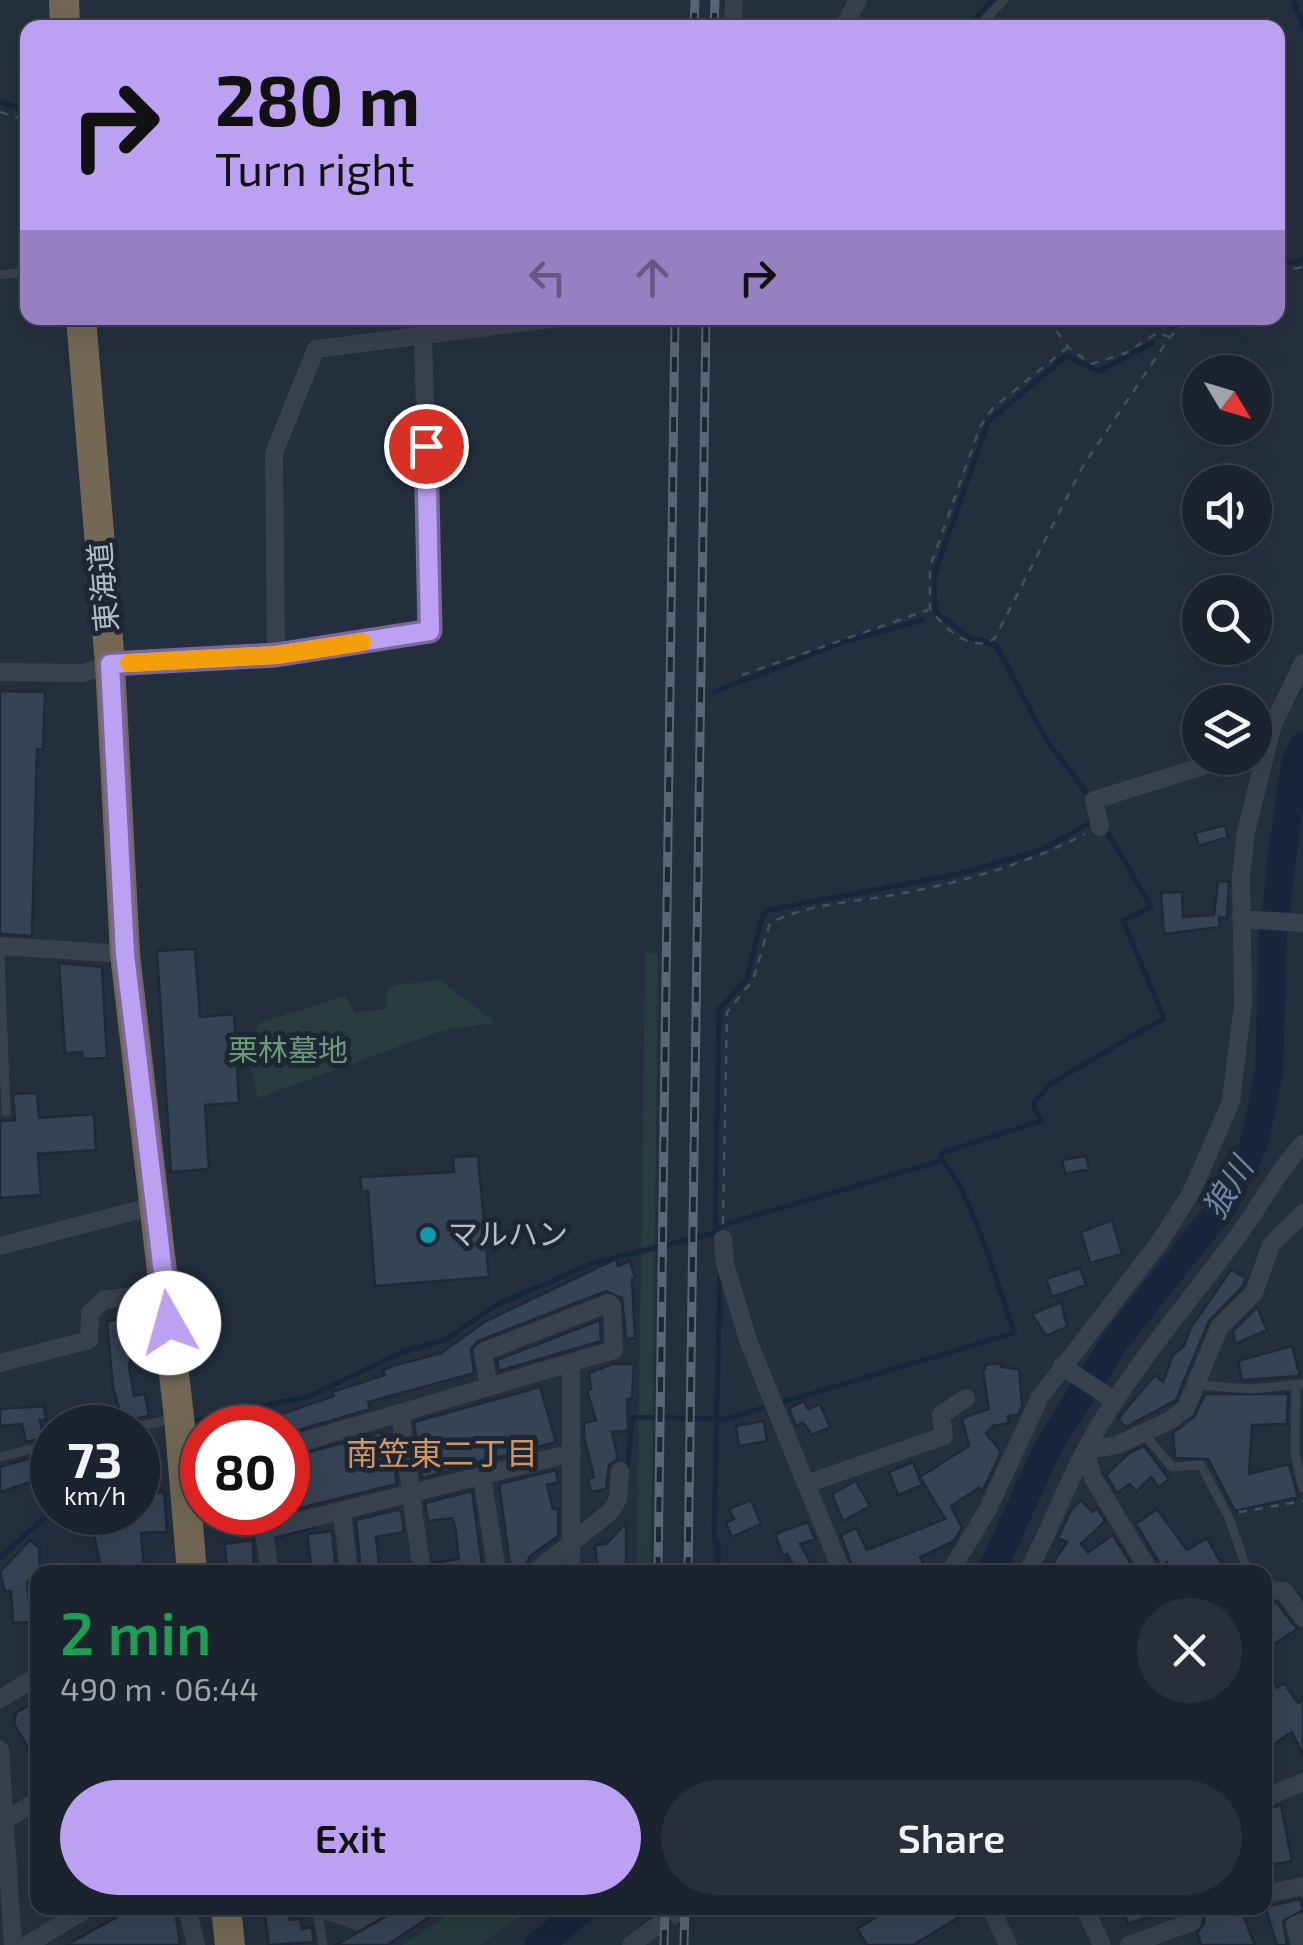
<!DOCTYPE html>
<meta charset="utf-8">
<style>
body{margin:0;font-family:"Exo 2","Noto Sans JP",sans-serif;background:#282f3a;color:#f1f3f6;height:100vh;display:flex;flex-direction:column;font-size:38px;white-space:nowrap}
*{box-sizing:border-box;margin:0}
p{font-size:32px;color:#a0a4aa}
.icon{flex:none;width:55px;height:55px;fill:none;stroke:currentColor;stroke-width:2;stroke-linecap:round;stroke-linejoin:round}
.map{position:relative;flex:1;overflow:hidden}
.drawer{position:absolute;left:30px;top:1565px;width:1242px;height:350px;display:flex;flex-direction:column;background:#1b232e;border-radius:20px;box-shadow:0 10px 40px #0002,0 0 0 2px #39404a}
.drawer>*{flex:none}
.top-card{position:absolute;left:20px;top:20px;width:1265px;height:305px;border-radius:20px;box-shadow:0 10px 40px #0002,0 0 0 2px #39404a;background:#bca0f2;color:#111;overflow:hidden}
.needle{width:65px;rotate:128deg}
.fabs{position:absolute;left:1182px;top:355px;display:grid;gap:20px}
.fabs a{display:grid;place-items:center;width:90px;height:90px;border-radius:50%;background:#1b232e;box-shadow:0 10px 40px #0002,0 0 0 2px #39404a;font-size:50px}
.speed{position:absolute;left:30px;top:1405px;display:flex;gap:20px;font-size:50px;font-weight:700;text-align:center}
.speed>*{display:grid;place-content:center;width:130px;height:130px;border-radius:50%;background:#1b232e;box-shadow:0 10px 40px #0002,0 0 0 2px #39404a;line-height:1}
.speed small{font-size:25px;font-weight:400}
.speed .limit{border:15px solid #d22;background:#fff;color:#111}
.pin{position:absolute;display:grid;place-items:center;width:85px;height:85px;color:#fff;margin:-42px;border:5px solid #fff;border-radius:50%;box-shadow:0 2px 10px #0007}
.me{position:absolute;width:110px;margin:-55px;rotate:353deg;stroke-linejoin:round;filter:drop-shadow(0 0 8px #0008)}
.turn{display:flex;align-items:center;gap:35px;height:210px;padding:0 30px;font-size:45px}
.turn .icon{width:130px;height:130px;stroke-width:2.5}
.turn b{display:block;font-size:70px;line-height:85px}
.lanes{display:flex;align-items:center;height:95px;padding:0 30px;background:#0003;justify-content:center;gap:50px;direction:ltr}
.lanes .off{opacity:.35}
.round{display:grid;place-items:center;flex:none;width:105px;height:105px;border-radius:52px;background:#282f3a}
.summary{display:flex;align-items:center;justify-content:space-between;height:170px;padding:0 30px}
h1{font-size:60px;font-weight:600;line-height:75px;color:#1e9e55}
.action{display:flex;gap:20px;margin-top:auto;padding:20px 30px}
.action a{flex:1;height:115px;border-radius:60px;background:#bca0f2;color:#111;font-size:40px;font-weight:600;line-height:115px;text-align:center}
.action a+a{background:#282f3a;color:#f1f3f6}
.map>svg:first-child{display:block}
.green{fill:#263c3f}
.lines{fill:none;stroke-linecap:round;stroke-linejoin:round}
.stream{stroke:#17263c;stroke-width:5}
.river{stroke:#17263c;stroke-width:28}
.building{fill:#364354;stroke:#1f2835;stroke-width:2.5}
.street-tunnel{stroke:#3a4453;stroke-width:18;stroke-dasharray:18 9;stroke-linecap:butt}
.path{stroke:#3f5557;stroke-width:2.5;stroke-dasharray:8 8;stroke-linecap:butt}
.lane{stroke:#38414e;stroke-width:9}
.street{stroke:#38414e;stroke-width:18}
.highway{stroke:#746855;stroke-width:30}
.rail-casing{stroke:#5a6575;stroke-width:9}
.rail{stroke:#1d2633;stroke-width:5;stroke-dasharray:15;stroke-linecap:butt}
.route-casing{stroke:#7a689d;stroke-width:25}
.route{stroke:#bca0f2;stroke-width:18}
.slow{stroke:#f59e0b;stroke-width:18}
.culture-dot{fill:#0f9aa8;stroke:#1d2633;stroke-width:4}
.labels{text-anchor:middle;stroke-width:10;stroke-linejoin:round;paint-order:stroke}
.street-label{font-size:30px;fill:#b4bcc9;stroke:#1d2633}
.park-label{font-size:30px;fill:#6b9a76;stroke:#1d2633}
.poi-label{font-size:30px;fill:#b4bcc9;stroke:#1d2633;text-anchor:start}
.water-label{font-size:32px;font-style:italic;fill:#6d86a8;stroke:#1d2633}
.neighbourhood-label{font-size:32px;fill:#d59563;stroke:#1d2633}
</style>
<div class="map">
<svg width="1303" height="1945" viewBox="0 0 1303 1945">
<rect width="100%" height="100%" fill="#242f3e"/>
<path class="green" d="M 645,953 L 658,954 L 651,1572 L 637,1572 Z
M 439,979 L 496,1023 L 444,1030 L 258,1098 L 245,1044 L 262,1022 L 345,996 L 355,1012 L 385,1009 L 388,987 Z
M 459,1908 L 533,1908 L 479,1945 L 402,1945 Z"/>
<g class="lines">
<path class="stream" d="M 1293,0 L 1303,26
M 967,28 L 992,0
M 0,102 L 28,111
M 1278,265 L 1303,260
M 1173,326 L 1184,318
M 935,612 L 934,576 L 988,422 L 1066,356 L 1099,371 L 1152,343
M 936,612 L 970,638 L 996,645 L 1047,741 L 1089,796
M 714,692 L 846,641 L 923,620
M 720,1237 L 720,1226 L 940,1161 L 942,1153 L 1041,1121 L 1033,1104 L 1050,1084 L 1164,1018 L 1123,921 L 1151,907 L 1104,826
M 197,1420 L 310,1396 L 402,1352 L 447,1339 L 494,1306 L 593,1263 L 715,1233 L 719,1009 L 747,979 L 762,917 L 768,910 L 959,874 L 1041,850 L 1095,820
M 627,1469 L 633,1417 L 726,1419 L 1014,1333 C 1002,1297 967,1180 941,1160
M 274,1537 L 314,1526
M 0,1558 L 43,1519
M 718,1572 L 718,1543 L 714,1539 L 720,1273"/>
<path class="river" d="M 991,1572 L 1049,1445 L 1117,1339 L 1224,1204 L 1254,1144 L 1269,1072 L 1273,936 L 1281,864 L 1295,764 L 1303,746
M 539,1945 L 584,1908"/>
</g>
<path class="building" d="M 0,691 L 45,692 L 43,749 L 37,749 L 32,936 L 0,934 Z
M 1225,825 L 1228,837 L 1199,846 L 1195,833 Z
M 1218,881 L 1229,882 L 1227,918 L 1219,917 L 1220,927 L 1164,934 L 1161,893 L 1182,892 L 1183,917 L 1214,915 Z
M 195,949 L 200,1017 L 234,1014 L 239,1103 L 205,1105 L 209,1169 L 171,1172 L 157,951 Z
M 59,963 L 102,967 L 107,1058 L 82,1059 L 82,1052 L 65,1053 Z
M 37,1093 L 39,1118 L 94,1114 L 96,1150 L 38,1154 L 41,1195 L 0,1198 L 0,1121 L 15,1120 L 13,1094 Z
M 478,1156 L 489,1277 L 375,1286 L 368,1191 L 362,1192 L 360,1177 L 454,1172 L 453,1157 Z
M 1086,1156 L 1089,1169 L 1065,1174 L 1062,1160 Z
M 1112,1220 L 1122,1254 L 1090,1263 L 1081,1232 Z
M 616,1259 L 618,1266 L 630,1261 L 635,1277 L 632,1278 L 635,1338 L 626,1339 L 622,1298 L 606,1291 L 478,1341 L 471,1349 L 474,1373 L 368,1402 L 370,1409 L 288,1433 L 288,1428 L 241,1428 L 334,1396 L 332,1392 L 385,1375 L 383,1370 L 393,1366 L 441,1353 L 486,1321 Z
M 1080,1268 L 1086,1285 L 1052,1297 L 1046,1279 Z
M 1231,1270 L 1246,1278 L 1243,1286 L 1209,1321 L 1176,1400 L 1126,1427 L 1118,1420 L 1121,1415 L 1155,1375 L 1163,1382 L 1173,1355 L 1184,1346 L 1191,1327 Z
M 1061,1302 L 1067,1327 L 1046,1336 L 1032,1314 Z
M 1257,1307 L 1267,1330 L 1235,1344 L 1233,1331 Z
M 117,1320 L 133,1350 L 129,1366 L 134,1396 L 145,1394 L 149,1416 L 123,1421 L 113,1388 L 107,1321 Z
M 600,1320 L 601,1341 L 499,1371 L 497,1360 Z
M 1292,1346 L 1300,1376 L 1242,1380 L 1238,1361 Z
M 1001,1363 L 1001,1367 L 1019,1369 L 1022,1407 L 1018,1415 L 1008,1416 L 1009,1423 L 993,1426 L 986,1433 L 1001,1452 L 982,1492 L 979,1488 L 951,1506 L 962,1528 L 954,1541 L 920,1557 L 929,1572 L 854,1572 L 841,1535 L 856,1528 L 867,1550 L 945,1519 L 920,1477 L 969,1446 L 962,1418 L 989,1409 L 983,1372 L 986,1365 Z
M 612,1364 L 634,1364 L 632,1399 L 627,1399 L 628,1431 L 612,1432 L 618,1459 L 609,1465 L 606,1489 L 591,1492 L 588,1479 L 594,1477 L 584,1437 L 584,1423 L 596,1420 L 587,1391 L 591,1389 L 589,1373 Z
M 540,1387 L 556,1442 L 422,1478 L 414,1422 Z
M 1205,1394 L 1288,1394 L 1287,1424 L 1252,1425 L 1249,1474 L 1289,1464 L 1298,1497 L 1235,1511 L 1208,1459 L 1175,1458 L 1173,1433 L 1194,1417 Z
M 804,1401 L 808,1409 L 820,1404 L 830,1427 L 812,1435 L 803,1423 L 796,1426 L 789,1408 Z
M 44,1406 L 46,1420 L 40,1420 L 44,1438 L 26,1442 L 22,1424 L 0,1426 L 0,1409 Z
M 764,1421 L 767,1441 L 739,1446 L 736,1426 Z
M 381,1432 L 382,1436 L 390,1434 L 397,1484 L 288,1511 L 288,1458 Z
M 1144,1446 L 1169,1479 L 1159,1487 L 1151,1477 L 1136,1492 L 1130,1484 L 1117,1493 L 1106,1475 L 1128,1454 Z
M 52,1452 L 52,1475 L 0,1492 L 0,1467 Z
M 913,1462 L 922,1485 L 898,1495 L 889,1472 Z
M 556,1470 L 558,1482 L 547,1485 L 553,1509 L 558,1509 L 558,1536 L 530,1556 L 523,1572 L 511,1572 L 499,1484 Z
M 856,1481 L 870,1506 L 843,1521 L 832,1494 Z
M 164,1491 L 167,1532 L 141,1533 L 144,1568 L 102,1572 L 90,1516 L 138,1512 L 138,1499 Z
M 472,1491 L 483,1572 L 434,1572 L 433,1563 L 459,1559 L 455,1527 L 452,1518 L 428,1521 L 425,1503 Z
M 751,1500 L 761,1524 L 732,1537 L 726,1523 L 734,1519 L 729,1509 Z
M 1081,1500 L 1093,1512 L 1097,1508 L 1105,1521 L 1081,1544 L 1088,1552 L 1113,1535 L 1136,1572 L 1047,1572 L 1067,1542 L 1058,1538 L 1071,1510 Z
M 1157,1509 L 1187,1550 L 1207,1538 L 1226,1572 L 1173,1572 L 1167,1562 L 1161,1566 L 1136,1524 Z
M 397,1510 L 401,1511 L 404,1532 L 376,1537 L 380,1572 L 361,1572 L 356,1520 Z
M 221,1512 L 249,1512 L 250,1525 L 224,1532 Z
M 808,1522 L 815,1539 L 800,1544 L 816,1572 L 827,1567 L 829,1572 L 797,1572 L 787,1554 L 783,1556 L 775,1534 Z
M 626,1523 L 626,1572 L 598,1572 L 595,1545 L 606,1544 Z
M 332,1531 L 336,1572 L 312,1572 L 307,1534 Z
M 30,1540 L 39,1548 L 40,1569 L 27,1582 L 31,1622 L 13,1623 L 11,1591 L 5,1592 L 0,1572 Z
M 253,1540 L 254,1572 L 227,1572 L 225,1544 Z
M 1265,1603 L 1277,1603 L 1297,1629 L 1265,1650 Z
M 1273,1681 L 1277,1688 L 1284,1683 L 1298,1703 L 1303,1700 L 1303,1756 L 1292,1732 L 1265,1750 L 1265,1687 Z
M 38,1700 L 38,1745 L 29,1750 L 14,1723 L 16,1713 Z
M 1281,1805 L 1292,1861 L 1265,1866 L 1265,1810 Z
M 1300,1899 L 1303,1910 L 1283,1921 L 1287,1945 L 1277,1945 L 1265,1907 Z
M 134,1908 L 175,1908 L 180,1945 L 66,1945 Z
M 264,1908 L 288,1908 L 290,1920 L 300,1919 L 302,1929 L 312,1927 L 314,1942 L 269,1945 Z
M 401,1908 L 443,1908 L 387,1945 L 336,1945 Z
M 891,1908 L 974,1908 L 913,1945 L 867,1945 L 857,1929 Z
M 1122,1908 L 1170,1908 L 1170,1909 L 1128,1924 Z
M 1205,1908 L 1240,1908 L 1255,1945 L 1201,1945 L 1197,1933 L 1204,1924 Z"/>
<g class="lines">
<path class="street-tunnel" d="M 647,1933 L 684,1908"/>
<path class="path" d="M 0,112 L 28,121
M 1278,272 L 1303,267
M 1047,318 L 1068,347 L 1091,364 L 1126,353 L 1157,333 L 1170,337
M 1068,347 L 993,408 L 980,427 L 930,567 L 930,609 C 944,628 973,655 995,638 L 1083,466 L 1170,337 L 1192,318
M 742,675 L 928,610
M 723,1224 L 727,1012 L 753,980 L 770,923 C 809,903 857,902 899,894 C 963,882 1027,864 1085,834
M 1239,1512 L 1303,1501"/>
<path class="lane" d="M 977,28 L 1004,0
M 0,275 L 28,272
M 0,956 L 6,1112
M 1196,1385 L 1251,1389 L 1303,1384
M 1296,1385 L 1295,1453 L 1303,1488
M 131,1428 L 172,1419
M 1144,1434 L 1172,1467 L 1201,1465 L 1229,1518 L 1248,1572
M 0,1457 L 52,1444
M 317,1908 L 323,1945"/>
<path class="street" d="M 733,28 L 734,0
M 843,28 L 858,0
M 276,655 L 274,453 L 316,349 L 559,318
M 0,672 L 83,673 L 110,664 L 276,655 L 431,631 L 423,336
M 1100,827 L 1094,800 L 1230,758
M 1241,919 L 1303,923
M 0,946 L 125,954
M 723,1239 L 725,1264 L 749,1343 L 842,1572
M 0,1246 L 154,1206
M 0,1363 L 89,1340 L 90,1313 L 103,1300 L 166,1292
M 1062,1366 L 1115,1401
M 400,1413 L 422,1572
M 288,1446 L 614,1350 L 612,1306 L 609,1303 L 483,1352 L 489,1387
M 482,1476 L 497,1572
M 806,1484 L 944,1436 L 941,1415 L 966,1398
M 342,1511 L 349,1572
M 261,1512 L 270,1572
M 264,1530 L 572,1453
M 535,1572 L 610,1512 L 618,1499 L 620,1471
M 571,1572 L 571,1363
M 950,1572 L 988,1509 L 1040,1397 L 1159,1243 L 1191,1193 L 1231,1102 L 1243,1004 L 1241,876 L 1246,832 L 1273,724 L 1303,663
M 1027,1572 C 1050,1532 1064,1489 1086,1449 C 1127,1373 1186,1306 1237,1237 C 1261,1205 1276,1173 1303,1144
M 1150,1572 L 1093,1478 L 1085,1451 L 1117,1445 L 1169,1421 L 1186,1408 L 1220,1326 L 1254,1293 L 1271,1245 L 1303,1213
M 1265,1590 L 1284,1591 L 1303,1618
M 0,1699 L 38,1676
M 0,1750 L 13,1945
M 1265,1798 L 1303,1782
M 0,1824 L 38,1800
M 1265,1894 L 1303,1886
M 187,1908 L 196,1945
M 319,1908 L 357,1921 L 378,1908
M 991,1908 L 1008,1945
M 1084,1908 L 1102,1945
M 27,1945 L 88,1908
M 631,1945 L 647,1933
M 1129,1945 L 1192,1922 L 1193,1908
M 1300,1945 L 1295,1925 L 1303,1922"/>
<path class="highway" d="M 64,0 L 65,28
M 81,318 L 110,664 L 125,954 L 179,1417 L 192,1572
M 226,1908 L 230,1945"/>
<g class="rail-casing">
<path id="rail" d="M 694,28 L 695,0
M 714,28 L 715,0
M 658,1572 L 675,318
M 688,1572 L 706,318
M 664,1945 L 665,1908
M 684,1945 L 685,1908"/>
</g>
<use href="#rail" class="rail"/>
</g>
<g class="lines">
<g class="route-casing">
<path id="route" d="M 169,1323 L 125,954 L 110,664 L 276,655 L 430,631 L 426,446"/>
</g>
<use href="#route" class="route"/>
<path class="slow" d="M 129,663 L 276,655 L 362,642"/>
</g>
<circle class="culture-dot" cx="428" cy="1235" r="10"/>
<g class="labels">
<g class="street-label">
<text transform="translate(104 587) rotate(-95)" y="10">東海道</text>
</g>
<g class="park-label">
<text x="288" y="1061">栗林墓地</text>
</g>
<g class="poi-label">
<text x="448" y="1245">マルハン</text>
</g>
<g class="water-label">
<text transform="translate(1228 1188) rotate(-59)" y="11">狼川</text>
</g>
<g class="neighbourhood-label">
<text x="442" y="1465">南笠東二丁目</text>
</g>
</g>
</svg>
<div class="fabs">
<a><svg class="needle" viewBox="-14 -14 28 28"><path d="M0-13l5 13h-10z" fill="#e53935"/><path d="M0 13l5-13h-10z" fill="#a0a4aa"/></svg></a>
<a><svg class="icon" aria-label="sound" viewBox="0 0 24 24"><path d="M4 9h4l5-4v14l-5-4H4zM17 9q2 3 0 6"/></svg></a>
<a><svg class="icon" aria-label="search" viewBox="0 0 24 24"><circle cx="10" cy="10" r="6"/><path d="M15 15l6 6"/></svg></a>
<a><svg class="icon" aria-label="layers" viewBox="0 0 24 24"><path d="M12 4l9 5-9 5-9-5zM3 14l9 5 9-5"/></svg></a>
</div>
<div class="speed"><div>73<small>km/h</small></div><div class="limit">80</div></div>
<div class="pin" style="left:426px;top:446px;background:#d93025"><svg class="icon" aria-label="arrive" viewBox="0 0 24 24"><path d="M6 21V4h12l-3 4 3 4H6"/></svg></div>
<svg class="me" style="left:169px;top:1323px" viewBox="-20 -20 40 40"><circle r="19" fill="#fff"/><path d="M0-13L10 11 0 6-10 11z" fill="#bca0f2"/></svg>
<div class="top-card">
<div class="turn"><svg class="icon" aria-label="right" viewBox="0 0 24 24"><path d="M7 20v-9h11M14 6l5 5-5 5"/></svg><div><b>280 m</b>Turn right</div></div>
<div class="lanes"><svg class="icon off" aria-label="left" viewBox="0 0 24 24"><path d="M17 20v-9H6M10 6l-5 5 5 5"/></svg><svg class="icon off" aria-label="ahead" viewBox="0 0 24 24"><path d="M12 20V5M6 11l6-6 6 6"/></svg><svg class="icon" aria-label="right" viewBox="0 0 24 24"><path d="M7 20v-9h11M14 6l5 5-5 5"/></svg></div>
</div>
<section class="drawer">
<div class="summary"><div><h1>2 min</h1><p>490 m · 06:44</p></div><a class="round"><svg class="icon" aria-label="close" viewBox="0 0 24 24"><path d="M6 6l12 12M18 6L6 18"/></svg></a></div>
<div class="action"><a>Exit</a><a>Share</a></div>
</section>
</div>
